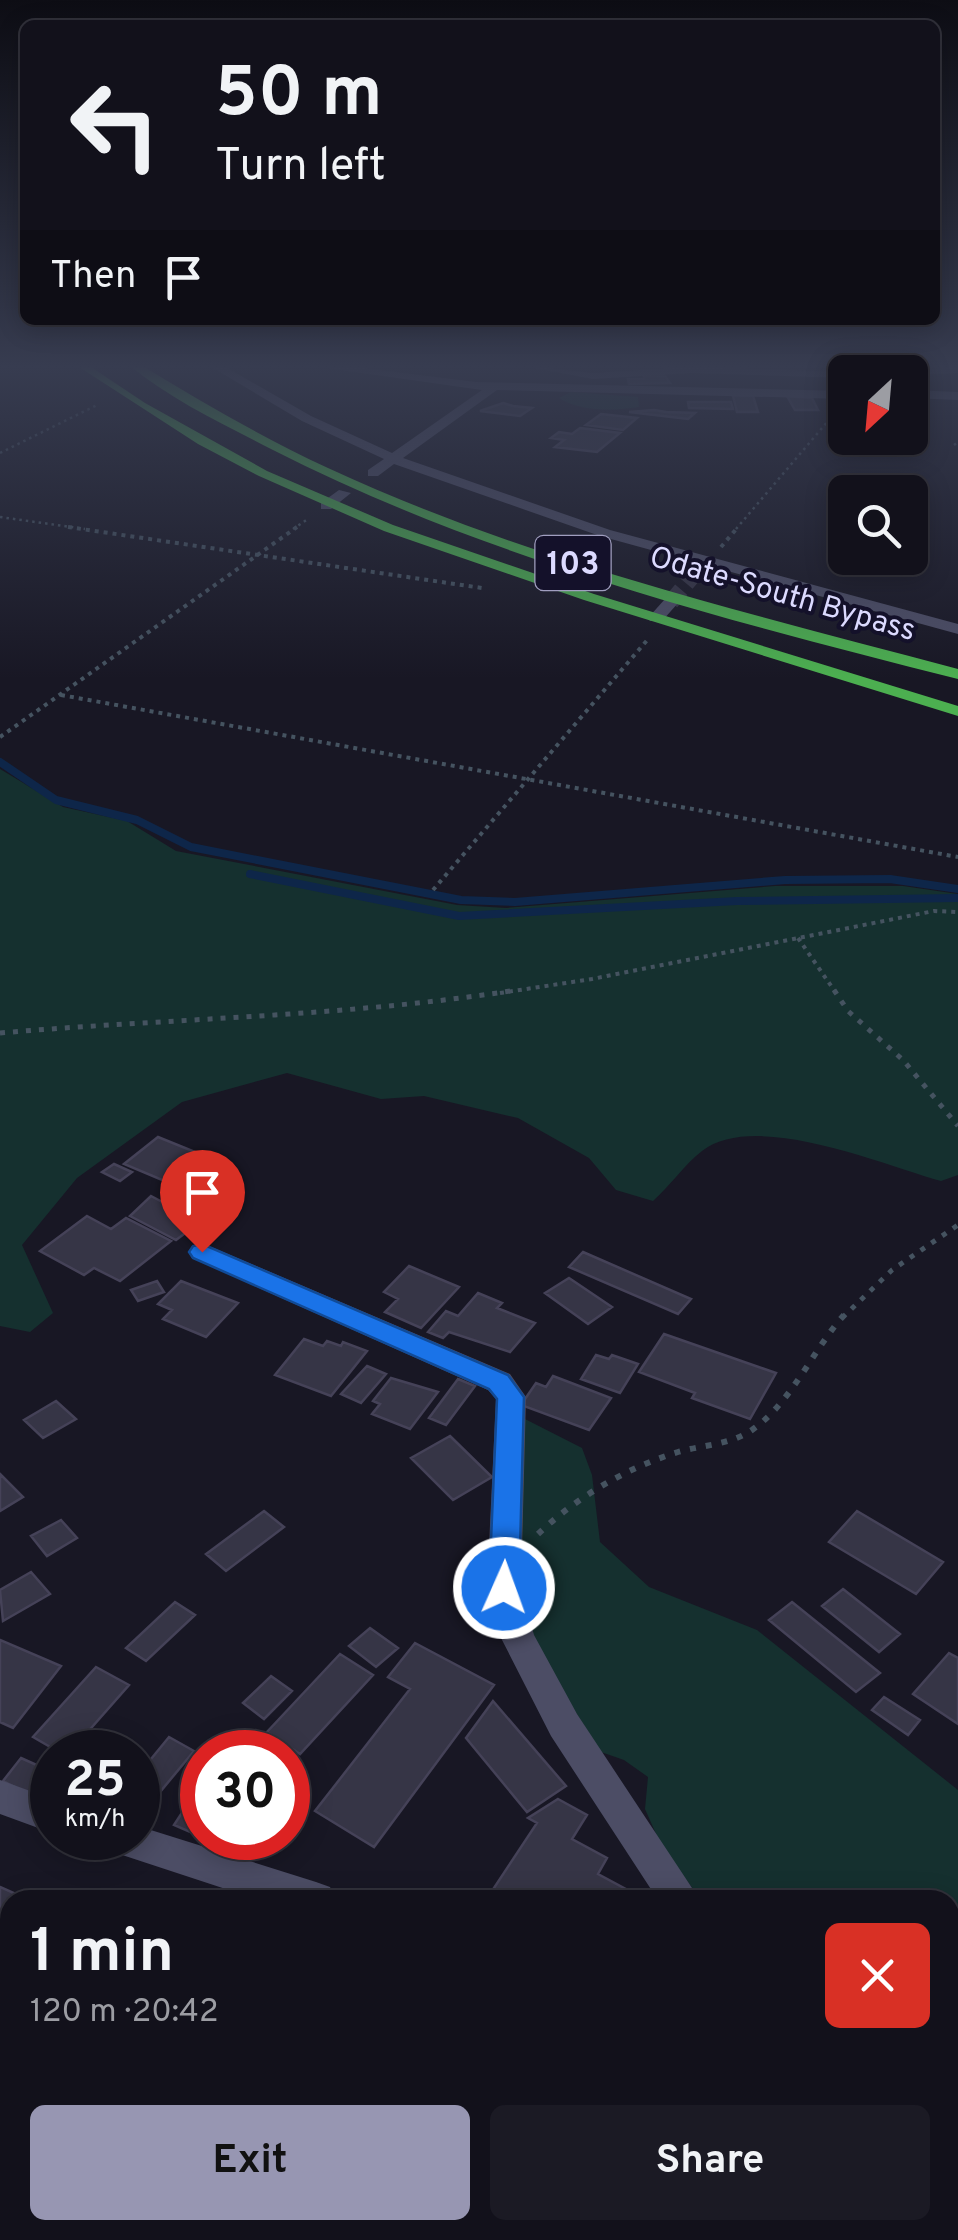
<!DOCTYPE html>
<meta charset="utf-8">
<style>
body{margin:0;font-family:Overpass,sans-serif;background:#1b1a24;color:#f1f3f6;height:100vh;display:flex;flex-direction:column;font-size:38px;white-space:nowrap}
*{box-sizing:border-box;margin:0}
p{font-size:32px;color:#9c9da3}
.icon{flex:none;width:55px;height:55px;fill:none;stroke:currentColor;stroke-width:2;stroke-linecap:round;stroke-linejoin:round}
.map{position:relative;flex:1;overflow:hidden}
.side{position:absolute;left:0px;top:1890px;width:960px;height:350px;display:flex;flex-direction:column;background:#12111b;border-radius:30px 30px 0 0;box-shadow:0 5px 25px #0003,0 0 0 2px #31313a}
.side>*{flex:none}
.hud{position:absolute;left:20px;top:20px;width:920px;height:305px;border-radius:15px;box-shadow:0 5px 25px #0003,0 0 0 2px #31313a;background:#12111b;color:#f1f3f6;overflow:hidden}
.needle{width:65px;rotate:206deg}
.tools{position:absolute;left:828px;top:355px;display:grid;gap:20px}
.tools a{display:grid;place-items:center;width:100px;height:100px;border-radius:15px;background:#12111b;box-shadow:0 5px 25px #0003,0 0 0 2px #31313a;font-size:50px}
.speed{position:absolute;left:30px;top:1730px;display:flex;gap:20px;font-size:50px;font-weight:700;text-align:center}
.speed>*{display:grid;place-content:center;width:130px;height:130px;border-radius:50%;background:#12111b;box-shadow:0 5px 25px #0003,0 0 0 2px #31313a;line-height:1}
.speed small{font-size:25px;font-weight:400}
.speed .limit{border:15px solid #d22;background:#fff;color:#111}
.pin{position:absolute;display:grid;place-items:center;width:85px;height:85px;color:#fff;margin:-102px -42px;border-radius:50% 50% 50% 0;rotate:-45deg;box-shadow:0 0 10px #0007}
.pin .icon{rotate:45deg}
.me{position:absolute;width:110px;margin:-55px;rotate:2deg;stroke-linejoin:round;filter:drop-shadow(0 0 8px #0008)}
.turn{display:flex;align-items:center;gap:35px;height:210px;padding:0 30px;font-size:45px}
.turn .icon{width:130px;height:130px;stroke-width:2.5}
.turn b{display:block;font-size:70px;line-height:85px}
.then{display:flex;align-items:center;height:95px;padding:0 30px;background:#0003;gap:20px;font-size:38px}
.round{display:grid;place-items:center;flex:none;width:105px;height:105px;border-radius:15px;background:#1b1a24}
.headline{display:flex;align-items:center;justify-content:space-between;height:170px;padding:0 30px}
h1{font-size:60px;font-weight:700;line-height:75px}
.cta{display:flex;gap:20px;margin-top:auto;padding:20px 30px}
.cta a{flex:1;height:115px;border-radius:15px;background:#9796b2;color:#111;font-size:40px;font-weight:700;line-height:115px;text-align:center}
.cta a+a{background:#1b1a24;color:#f1f3f6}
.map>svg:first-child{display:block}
.green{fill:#15302f}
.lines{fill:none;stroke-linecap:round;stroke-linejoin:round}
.stream-far1{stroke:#0e2649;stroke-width:5}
.stream{stroke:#0e2649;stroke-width:8}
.building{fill:#363546;stroke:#454258;stroke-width:2.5}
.street-tunnel{stroke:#353445;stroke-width:16;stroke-dasharray:16 8;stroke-linecap:butt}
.path-far4{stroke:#455360;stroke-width:2.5;stroke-dasharray:2.5 4;stroke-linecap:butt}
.path-far3{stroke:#455360;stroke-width:4;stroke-dasharray:4 5;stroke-linecap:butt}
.path-far2{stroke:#455360;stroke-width:5;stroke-dasharray:5 8;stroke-linecap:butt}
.path-far1{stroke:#455360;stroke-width:6;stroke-dasharray:6 10;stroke-linecap:butt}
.path{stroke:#455360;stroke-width:8;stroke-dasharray:8 12;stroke-linecap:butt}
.street{fill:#4c4d65;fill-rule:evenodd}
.fast{fill:#4caf50;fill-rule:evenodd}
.slow{fill:#ffc107;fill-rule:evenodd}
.route{fill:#1a73e8;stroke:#114b97;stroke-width:2.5}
.labels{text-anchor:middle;stroke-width:8;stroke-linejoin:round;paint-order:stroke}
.far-street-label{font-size:30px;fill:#dcdaff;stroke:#14112a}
.shield{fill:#14112a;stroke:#a09ebf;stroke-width:2.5}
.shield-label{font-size:32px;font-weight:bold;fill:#dcdaff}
</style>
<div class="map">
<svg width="958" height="2240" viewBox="0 0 958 2240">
<rect width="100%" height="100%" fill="#181724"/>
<path class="green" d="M 571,392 L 638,397 L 639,407 C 614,411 581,412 559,398 Z
M 0,769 L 63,807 L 127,821 L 176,851 L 457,905 L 506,908 L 775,886 L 903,886 L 958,894 L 958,1175 L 941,1181 C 883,1165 755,1110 702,1151 C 684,1165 670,1186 653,1201 L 616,1190 L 589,1158 L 518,1118 L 424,1096 L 381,1099 L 287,1073 L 182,1102 L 77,1178 L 22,1245 L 53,1313 L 30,1332 L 0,1326 Z
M 525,1419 L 582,1448 L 592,1475 L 600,1542 L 649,1587 L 757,1630 L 958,1790 L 958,1945 L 950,1991 L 950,1900 L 701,1900 L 661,1845 L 645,1809 L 648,1777 L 624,1760 L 601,1752 L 527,1636 L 515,1582 Z
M 10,2210 L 10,2230 L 101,2230 L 96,2240 L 0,2240 L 0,2225 Z"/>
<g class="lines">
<path class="stream-far1" d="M 943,365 L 954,367"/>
<path class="stream" d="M 0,762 L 56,800 L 137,820 L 191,847 L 461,900 L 515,902 L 785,880 L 890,879 L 958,889
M 250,874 L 459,916 L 737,901 L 958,898"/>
</g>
<path class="building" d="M 644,375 L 665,376 L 670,383 L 629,384 L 628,379 L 644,379 Z
M 733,396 L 753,396 L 758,412 L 737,412 Z
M 787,396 L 812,398 L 818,410 L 795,410 Z
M 688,402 L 731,402 L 733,409 L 689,408 Z
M 503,403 L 513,406 L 532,408 L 520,416 L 480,411 Z
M 654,410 L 666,412 L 695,413 L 688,419 L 629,412 Z
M 601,414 L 637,418 L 623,430 L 586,425 Z
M 580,428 L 620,433 L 597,452 L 555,447 L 564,440 L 551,438 L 559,432 L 572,434 Z
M 158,1137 L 220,1162 L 186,1190 L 124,1164 Z
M 114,1164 L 132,1172 L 120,1181 L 102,1172 Z
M 151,1196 L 200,1222 L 176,1240 L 130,1216 Z
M 87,1216 L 111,1229 L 126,1218 L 171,1241 L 120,1281 L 94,1268 L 84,1275 L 40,1251 Z
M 583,1252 L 691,1299 L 678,1314 L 569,1267 Z
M 409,1266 L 459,1287 L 421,1328 L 385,1312 L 398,1299 L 384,1292 Z
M 569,1278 L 612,1307 L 588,1324 L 545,1293 Z
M 157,1281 L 164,1292 L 138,1301 L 131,1290 Z
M 181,1281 L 238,1303 L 206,1337 L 163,1319 L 172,1310 L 158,1304 Z
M 478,1293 L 502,1303 L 497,1308 L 535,1323 L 510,1352 L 449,1332 L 443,1338 L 428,1332 L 446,1311 L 458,1316 Z
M 664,1334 L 776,1373 L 750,1419 L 692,1398 L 695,1393 L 639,1372 Z
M 304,1339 L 323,1346 L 327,1341 L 341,1346 L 343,1342 L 367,1351 L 331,1396 L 275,1375 Z
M 596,1355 L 609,1359 L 612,1355 L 638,1364 L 620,1393 L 581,1379 Z
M 367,1366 L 386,1374 L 361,1403 L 341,1394 Z
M 553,1376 L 611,1398 L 589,1430 L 521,1405 L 536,1383 L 546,1387 Z
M 391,1378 L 438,1392 L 410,1429 L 372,1414 L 380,1404 L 373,1401 Z
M 458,1379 L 475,1386 L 446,1425 L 429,1418 Z
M 56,1401 L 76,1419 L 43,1438 L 24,1420 Z
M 450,1436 L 492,1477 L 453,1500 L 411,1458 Z
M 0,1474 L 23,1497 L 0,1511 Z
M 264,1511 L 284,1527 L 226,1571 L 206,1554 Z
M 857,1511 L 943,1562 L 916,1594 L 829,1542 Z
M 61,1520 L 77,1538 L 47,1556 L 31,1536 Z
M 31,1572 L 50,1594 L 3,1621 L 0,1590 Z
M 843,1589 L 900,1634 L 879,1652 L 822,1606 Z
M 175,1602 L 195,1615 L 146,1661 L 126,1648 Z
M 792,1602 L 880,1673 L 856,1692 L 769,1620 Z
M 370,1628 L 398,1648 L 376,1667 L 349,1646 Z
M 0,1640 L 61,1666 L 13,1728 L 0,1722 Z
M 415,1643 L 494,1685 L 374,1847 L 315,1811 L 410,1689 L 388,1677 Z
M 949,1653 L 958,1658 L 958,1724 L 913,1694 Z
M 340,1654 L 373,1675 L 300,1754 L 267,1732 Z
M 96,1667 L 129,1685 L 70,1752 L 59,1752 L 33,1737 Z
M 271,1676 L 292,1691 L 264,1719 L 243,1703 Z
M 884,1697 L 920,1720 L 908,1735 L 872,1710 Z
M 493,1701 L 566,1786 L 527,1812 L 466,1738 Z
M 231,1736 L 270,1752 L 221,1752 Z
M 169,1737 L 194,1751 L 141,1815 L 138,1813 L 138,1775 Z
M 21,1758 L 50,1771 L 31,1795 L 3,1781 Z
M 202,1782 L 202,1838 L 234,1838 L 227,1848 L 174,1825 Z
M 558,1799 L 587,1815 L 572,1839 L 607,1858 L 598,1874 L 635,1894 L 631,1900 L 486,1900 L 537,1823 L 528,1818 Z
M 0,1887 L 16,1894 L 0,1916 Z
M 10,2071 L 10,2126 L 0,2119 L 0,2084 Z
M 384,2230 L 437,2230 L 455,2240 L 379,2240 Z
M 496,2230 L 539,2230 L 553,2238 L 492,2240 Z
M 592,2230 L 753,2230 L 750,2240 L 611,2240 Z"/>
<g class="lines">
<path class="street-tunnel" d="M 671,602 L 692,577"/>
<path class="path-far4" d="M 954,445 L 958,442
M 0,453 L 97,405
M 0,517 L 85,529
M 293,529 L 308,519
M 736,529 L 834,414"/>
<path class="path-far3" d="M 68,527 L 482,588
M 721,547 L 738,527
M 61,695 L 958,857
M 0,737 L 297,527
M 433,890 L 649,638
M 798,938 L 836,993
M 500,993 L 592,979 L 934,911 L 958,912"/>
<path class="path-far2" d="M 834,990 L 848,1011 L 903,1060 L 958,1126
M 0,1033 C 173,1018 345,1017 517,990
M 842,1318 L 892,1270 L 958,1225"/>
<path class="path-far1" d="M 538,1534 C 577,1497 626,1468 678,1452 C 702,1445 730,1445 752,1430 C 792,1402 812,1351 844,1315"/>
<path class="path" d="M 0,2185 L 10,2173"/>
<path class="street" d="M 208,365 L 222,365 L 311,416 L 392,453 L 482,390 L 305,365 L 339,365 L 476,382 L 845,391 L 845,399 L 497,390 L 403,458 L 610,530 L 958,624 L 958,634 L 600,536 L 394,464 L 378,476 L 368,476 L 368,470 L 384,459 L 302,421 Z
M 518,365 L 593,373 L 691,367 L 849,372 L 845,372 L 845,378 L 691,373 L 593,379 Z
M 958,367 L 958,373 L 910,375 L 900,372 Z
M 910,390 L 958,392 L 958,400 L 910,398 Z
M 339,490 L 351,493 L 331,509 L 321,509 L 321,503 Z
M 665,599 L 679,602 L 662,621 L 650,621 L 648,618 Z
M 202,1243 L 510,1374 L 526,1397 L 521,1588 L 534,1635 L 577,1714 L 700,1900 L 658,1900 L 551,1736 L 500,1636 L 487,1588 L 496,1399 L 488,1390 L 192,1258 L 188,1252 L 192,1246 Z
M 0,1780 L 52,1799 L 52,1833 L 0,1814 Z
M 138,1826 L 316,1882 L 330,1887 L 336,1900 L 259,1900 L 107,1850 L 101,1838 L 138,1838 Z
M 950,2124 L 958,2126 L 958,2170 L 950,2168 Z"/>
<path class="fast" d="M 76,365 L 88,365 L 145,403 L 267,471 L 393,525 L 594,594 L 958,706 L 958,716 L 584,600 L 384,531 L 259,476 L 198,444 Z
M 129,365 L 141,365 C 202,402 263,438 328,468 C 528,561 746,612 958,669 L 958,679 C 726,620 487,559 273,450 C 225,425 171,400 129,365 Z
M 958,2034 L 958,2081 L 950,2084 L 950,2037 Z"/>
<path class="slow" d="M 832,2230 L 873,2230 L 869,2240 L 828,2240 Z"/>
</g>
<linearGradient id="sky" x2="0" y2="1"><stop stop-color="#0d0d14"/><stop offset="0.54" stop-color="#373c50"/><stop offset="1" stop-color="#373c50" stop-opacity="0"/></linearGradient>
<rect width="958" height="679" fill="url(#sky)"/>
<path class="route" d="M 202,1244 L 508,1375 L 524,1397 L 519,1588 L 515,1596 L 504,1600 L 493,1596 L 489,1588 L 497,1399 L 489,1389 L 193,1258 L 189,1252 L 193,1246 Z"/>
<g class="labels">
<g class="far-street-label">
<text transform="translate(783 593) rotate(16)" y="10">Odate-South Bypass</text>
</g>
<rect class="shield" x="535.5" y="536" width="75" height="54" rx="8"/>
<g class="shield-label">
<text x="573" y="574">103</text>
</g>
</g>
</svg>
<div class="tools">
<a><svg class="needle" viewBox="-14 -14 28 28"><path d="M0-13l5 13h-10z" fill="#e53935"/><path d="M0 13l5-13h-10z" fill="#9c9da3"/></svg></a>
<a><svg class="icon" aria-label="search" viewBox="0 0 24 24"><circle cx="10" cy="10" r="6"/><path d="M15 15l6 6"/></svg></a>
</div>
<div class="speed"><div>25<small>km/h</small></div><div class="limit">30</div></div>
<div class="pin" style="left:202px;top:1252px;background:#d93025"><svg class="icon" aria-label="arrive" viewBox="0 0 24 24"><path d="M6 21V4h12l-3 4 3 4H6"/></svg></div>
<svg class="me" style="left:504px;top:1588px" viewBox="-20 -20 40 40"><circle r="17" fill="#1a73e8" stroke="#fff" stroke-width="3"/><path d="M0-11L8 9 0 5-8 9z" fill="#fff"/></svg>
<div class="hud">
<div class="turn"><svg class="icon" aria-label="left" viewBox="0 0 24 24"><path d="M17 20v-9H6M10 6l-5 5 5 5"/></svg><div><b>50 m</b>Turn left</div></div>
<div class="then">Then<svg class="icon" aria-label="arrive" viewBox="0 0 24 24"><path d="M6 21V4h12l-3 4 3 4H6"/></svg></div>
</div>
<section class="side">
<div class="headline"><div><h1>1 min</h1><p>120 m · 20:42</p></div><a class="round" style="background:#d93025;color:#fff"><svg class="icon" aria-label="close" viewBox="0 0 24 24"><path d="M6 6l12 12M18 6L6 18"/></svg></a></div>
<div class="cta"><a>Exit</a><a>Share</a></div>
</section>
</div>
